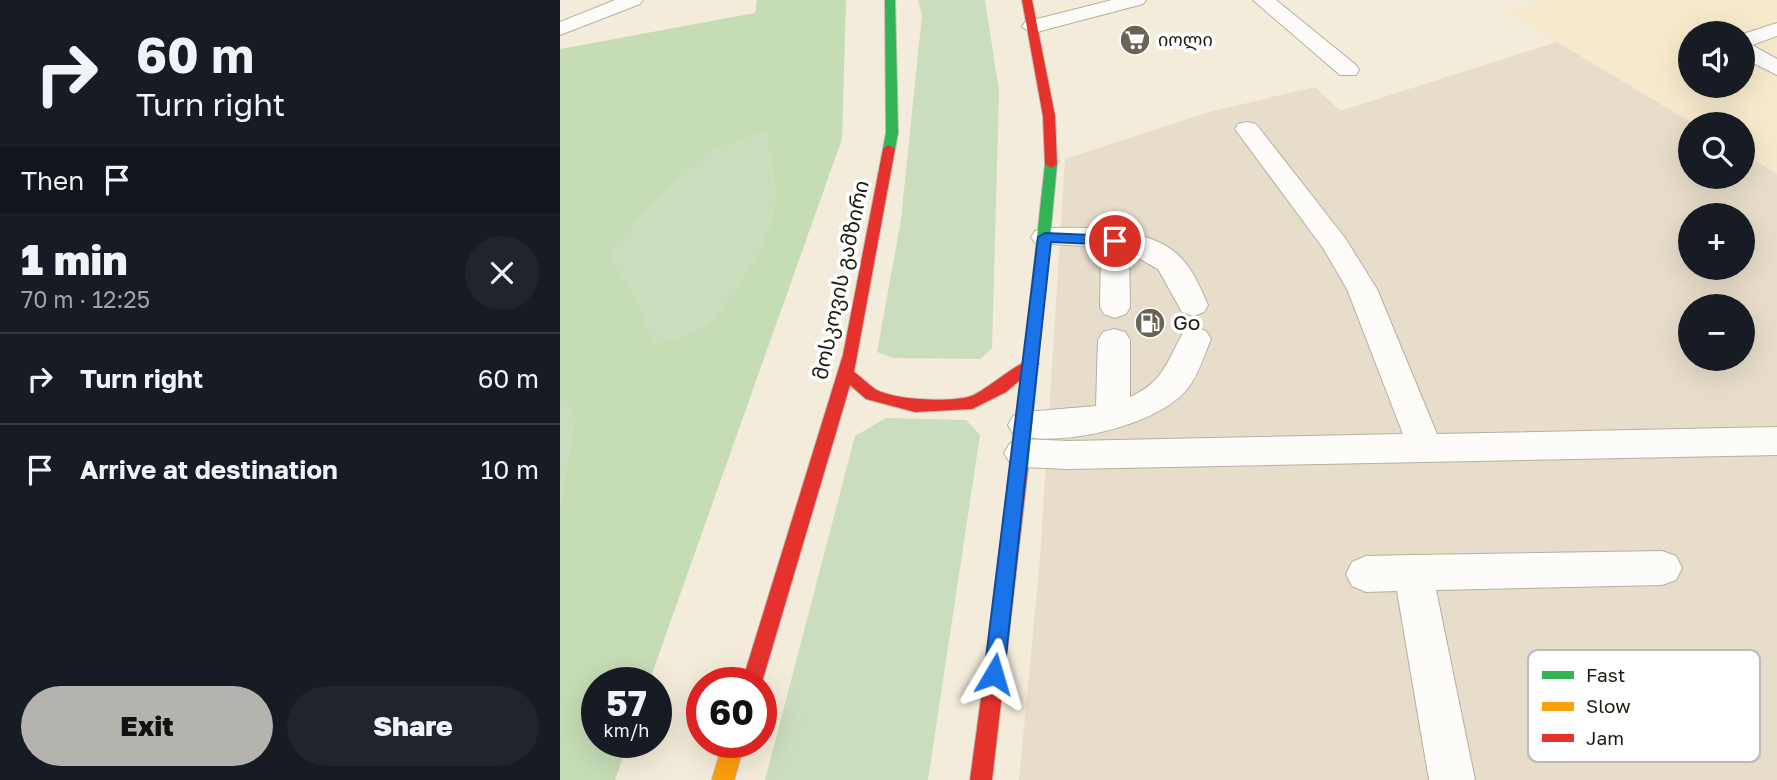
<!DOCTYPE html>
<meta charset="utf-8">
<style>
body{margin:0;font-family:"Golos Text","Noto Sans Georgian",sans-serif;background:#20242c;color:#f1f3f6;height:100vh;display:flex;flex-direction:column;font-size:26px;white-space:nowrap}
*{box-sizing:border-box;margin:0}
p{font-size:23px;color:#9ea1a6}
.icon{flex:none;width:38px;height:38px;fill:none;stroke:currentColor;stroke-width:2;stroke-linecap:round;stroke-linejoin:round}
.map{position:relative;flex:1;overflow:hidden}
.side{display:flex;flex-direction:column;background:#171b24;width:560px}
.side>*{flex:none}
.top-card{background:#171b24;color:#f1f3f6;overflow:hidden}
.controls{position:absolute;left:1118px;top:21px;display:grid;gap:14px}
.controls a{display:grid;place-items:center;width:77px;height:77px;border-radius:50%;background:#171b24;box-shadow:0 7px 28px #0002;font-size:35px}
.speed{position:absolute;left:21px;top:667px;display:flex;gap:14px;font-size:35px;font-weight:700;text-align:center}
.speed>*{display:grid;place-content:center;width:91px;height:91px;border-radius:50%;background:#171b24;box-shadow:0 7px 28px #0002;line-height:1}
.speed small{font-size:18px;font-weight:400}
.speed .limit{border:10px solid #d22;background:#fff;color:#111}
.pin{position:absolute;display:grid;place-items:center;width:60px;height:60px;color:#fff;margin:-30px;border:4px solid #fff;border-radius:50%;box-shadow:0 2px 7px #0007}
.me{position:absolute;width:77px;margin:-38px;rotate:7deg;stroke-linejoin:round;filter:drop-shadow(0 0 5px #0008)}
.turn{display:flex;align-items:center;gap:24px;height:147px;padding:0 21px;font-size:32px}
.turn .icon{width:91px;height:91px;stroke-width:2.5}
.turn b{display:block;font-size:49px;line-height:60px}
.then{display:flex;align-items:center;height:66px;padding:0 21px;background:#0003;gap:14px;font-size:26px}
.round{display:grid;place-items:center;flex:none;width:74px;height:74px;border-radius:37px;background:#20242c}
.overview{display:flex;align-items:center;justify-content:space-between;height:119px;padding:0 21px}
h1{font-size:42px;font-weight:800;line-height:52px}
.primary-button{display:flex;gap:14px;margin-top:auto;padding:14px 21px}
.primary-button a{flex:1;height:80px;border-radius:42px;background:#b4b3ae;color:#111;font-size:28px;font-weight:800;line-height:80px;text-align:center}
.primary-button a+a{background:#20242c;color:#f1f3f6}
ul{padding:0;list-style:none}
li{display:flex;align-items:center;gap:21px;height:91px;padding:0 21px;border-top:2px solid #363941}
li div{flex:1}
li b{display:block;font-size:26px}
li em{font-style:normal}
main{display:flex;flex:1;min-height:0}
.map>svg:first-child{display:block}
.built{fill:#f7eacc;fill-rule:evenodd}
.industrial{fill:#e6ddca;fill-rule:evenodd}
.green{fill:#caddbc}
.forest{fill:#c5dcb5;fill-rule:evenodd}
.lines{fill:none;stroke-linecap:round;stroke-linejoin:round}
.lane-casing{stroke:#b5b0a1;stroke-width:2}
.fast-casing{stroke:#c3bbb1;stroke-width:2}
.slow-casing{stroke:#c3bbb1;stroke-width:2}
.jam-casing{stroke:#c3bbb1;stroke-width:2}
.lane{fill:#fdfcf9;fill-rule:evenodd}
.fast{fill:#30b455;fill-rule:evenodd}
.slow{fill:#ff9f0a;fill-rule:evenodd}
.jam{fill:#e5322d;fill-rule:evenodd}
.route{fill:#1a73e8;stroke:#114b97;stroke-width:2}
.labels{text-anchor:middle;stroke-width:7;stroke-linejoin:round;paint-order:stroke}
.far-poi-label{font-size:18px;fill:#1f1a0d;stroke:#fff;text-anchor:start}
.street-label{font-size:21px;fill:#1f1a0d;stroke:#fff}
.poi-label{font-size:21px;fill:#1f1a0d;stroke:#fff;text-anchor:start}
.key{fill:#fff;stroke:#bcbab6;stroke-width:2}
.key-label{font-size:19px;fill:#1f1a0d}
</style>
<main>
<section class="side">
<div class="top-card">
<div class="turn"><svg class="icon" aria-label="right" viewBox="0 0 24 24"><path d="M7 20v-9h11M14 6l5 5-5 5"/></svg><div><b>60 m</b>Turn right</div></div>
<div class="then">Then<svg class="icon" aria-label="arrive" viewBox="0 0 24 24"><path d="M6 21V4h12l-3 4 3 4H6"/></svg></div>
</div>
<div class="overview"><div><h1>1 min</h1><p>70 m · 12:25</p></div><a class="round"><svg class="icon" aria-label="close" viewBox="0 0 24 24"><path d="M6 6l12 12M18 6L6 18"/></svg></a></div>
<ul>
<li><svg class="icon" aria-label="right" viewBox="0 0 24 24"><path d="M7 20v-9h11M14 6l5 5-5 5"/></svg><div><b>Turn right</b></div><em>60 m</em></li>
<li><svg class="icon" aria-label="arrive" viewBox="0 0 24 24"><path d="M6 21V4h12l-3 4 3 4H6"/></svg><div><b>Arrive at destination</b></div><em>10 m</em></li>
</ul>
<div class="primary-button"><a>Exit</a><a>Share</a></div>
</section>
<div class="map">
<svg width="1217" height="780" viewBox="0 0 1217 780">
<rect width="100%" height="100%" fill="#f4ecda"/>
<path class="built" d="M 989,0 L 1217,0 L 1217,174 L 1183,153 L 1183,124 L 1134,124 L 948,12 ZM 1130,33 L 1183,33 L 1183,86 L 1130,86 Z"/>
<path class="industrial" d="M 997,42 L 1134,124 L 1130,124 L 1130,177 L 1183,177 L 1183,153 L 1217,174 L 1217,780 L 459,780 L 480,559 L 505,159 L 649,112 L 755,87 L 780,111 ZM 1130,215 L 1183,215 L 1183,268 L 1130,268 ZM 1130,306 L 1183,306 L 1183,359 L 1130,359 Z"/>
<path class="green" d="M 358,0 L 425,0 L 439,91 L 432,348 L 420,359 L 333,358 L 317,352 L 341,220 L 362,15 Z
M 205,132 C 210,157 217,182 214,207 C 211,239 168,308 143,327 C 131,337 108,340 93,346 L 78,302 L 49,254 L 92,205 L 149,152 Z
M 0,396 L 15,418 L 0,507 Z
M 326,418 L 406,420 L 420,435 L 368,780 L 205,780 L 295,436 Z"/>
<path class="forest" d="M 197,0 L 286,0 L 282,139 L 89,682 L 37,682 L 37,742 L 68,742 L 55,780 L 0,780 L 0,507 L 15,418 L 0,396 L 0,49 L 195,13 ZM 205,132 C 210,156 217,183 214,207 C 211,239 168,308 143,327 C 131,336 108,341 93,345 L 78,302 L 49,254 L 92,205 L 149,152 Z"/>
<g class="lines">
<g class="lane-casing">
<path id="lane" d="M 55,0 L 83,0 L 80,4 L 0,35 L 0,22 Z
M 552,0 L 586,0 L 583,4 L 473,33 L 462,27 L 465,22 Z
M 693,0 L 716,0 L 796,65 L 799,70 L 796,75 L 780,75 Z
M 1217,23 L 1217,36 L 1192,45 L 1217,59 L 1217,75 L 1183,58 L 1183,34 Z
M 687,122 L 696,124 L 785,238 L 817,289 L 877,434 L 1217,427 L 1217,455 L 509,469 L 462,467 L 450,463 L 444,453 L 450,443 L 462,439 L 509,441 L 843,434 L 787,289 L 763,248 L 675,129 L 678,124 Z
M 485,228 C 523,227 587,226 617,254 C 632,267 640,287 648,305 L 644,312 L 633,316 L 622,312 L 598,269 L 569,253 L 570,307 L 566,314 L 555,318 L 544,314 L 540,307 L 541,247 L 475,243 L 471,237 L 475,231 Z
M 635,328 L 646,331 L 651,339 C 644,355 639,374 628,388 C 599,426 497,449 453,434 L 448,425 L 453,416 L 465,412 L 536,406 L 538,340 L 543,332 L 554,329 L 565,332 L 570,340 L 570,397 C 604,382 607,361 624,331 Z
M 1102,551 L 1116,556 L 1122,568 L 1116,580 L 1102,585 L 876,590 L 915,780 L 869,780 L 837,591 L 806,592 L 792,586 L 786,574 L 792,562 L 806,556 L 853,555 Z"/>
</g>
<g class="fast-casing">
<path id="fast" d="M 325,0 L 335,0 L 338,133 L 335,149 L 329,153 L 323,149 L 326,133 Z
M 491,160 L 497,164 L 468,469 L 466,474 L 460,476 L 454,474 L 452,469 L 485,164 Z"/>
</g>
<g class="slow-casing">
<path id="slow" d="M 163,742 L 185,742 L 174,780 L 152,780 Z"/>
</g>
<g class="jam-casing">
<path id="jam" d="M 462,0 L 472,0 L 495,116 L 497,164 L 491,168 L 485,164 L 483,116 Z
M 329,145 L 335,149 L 294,372 C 301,377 308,384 315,389 C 333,400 392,403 411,396 C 428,390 463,356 476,360 L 479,364 L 446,392 L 412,409 L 355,412 L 306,399 L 290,385 L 202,682 L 201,684 L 182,682 L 283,355 L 323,149 Z
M 460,462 L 466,464 L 468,469 L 432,780 L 410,780 L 452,469 L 454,464 Z"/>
</g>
<use href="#lane" class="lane"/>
<use href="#fast" class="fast"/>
<use href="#slow" class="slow"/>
<use href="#jam" class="jam"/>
</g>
<path class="route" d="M 485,233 L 555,236 L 562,241 L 555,245 L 491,242 L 444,674 L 441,681 L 434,684 L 427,681 L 424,674 L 478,237 Z"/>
<defs>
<g id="supermarket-disc" transform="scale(1.575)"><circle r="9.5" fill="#6a6455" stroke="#fff"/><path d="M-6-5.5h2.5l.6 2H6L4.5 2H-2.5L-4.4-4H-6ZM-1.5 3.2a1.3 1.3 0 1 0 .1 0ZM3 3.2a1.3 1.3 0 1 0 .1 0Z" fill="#fff"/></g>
<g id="fuel-disc" transform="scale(1.575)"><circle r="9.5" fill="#6a6455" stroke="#fff"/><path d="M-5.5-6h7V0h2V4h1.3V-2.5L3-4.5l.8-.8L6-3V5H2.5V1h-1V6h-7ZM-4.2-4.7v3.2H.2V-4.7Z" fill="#fff"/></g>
</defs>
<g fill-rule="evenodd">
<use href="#supermarket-disc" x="575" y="40"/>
<use href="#fuel-disc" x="590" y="323"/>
</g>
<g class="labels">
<g class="far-poi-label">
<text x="598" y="46">იოლი</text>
</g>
<g class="street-label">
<text transform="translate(281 280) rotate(-78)" y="7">მოსკოვის გამზირი</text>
</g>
<g class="poi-label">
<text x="613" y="330">Go</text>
</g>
</g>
<rect x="968" y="650" width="232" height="112" rx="10" class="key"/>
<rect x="982" y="671" width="32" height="8" fill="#30b455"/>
<rect x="982" y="702" width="32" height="9" fill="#ff9f0a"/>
<rect x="982" y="734" width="32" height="8" fill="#e5322d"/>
<g class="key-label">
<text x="1026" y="682">Fast</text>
<text x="1026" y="713">Slow</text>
<text x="1026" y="745">Jam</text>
</g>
</svg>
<div class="controls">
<a><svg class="icon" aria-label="sound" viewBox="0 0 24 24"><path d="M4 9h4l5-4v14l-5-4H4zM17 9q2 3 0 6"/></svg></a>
<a><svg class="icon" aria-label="search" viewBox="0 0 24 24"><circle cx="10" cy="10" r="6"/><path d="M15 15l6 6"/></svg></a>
<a>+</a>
<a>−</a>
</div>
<div class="speed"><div>57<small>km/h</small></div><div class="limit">60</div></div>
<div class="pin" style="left:555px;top:241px;background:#d93025"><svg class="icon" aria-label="arrive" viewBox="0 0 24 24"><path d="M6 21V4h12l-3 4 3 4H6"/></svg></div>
<svg class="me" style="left:434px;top:674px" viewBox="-20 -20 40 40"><path d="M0-17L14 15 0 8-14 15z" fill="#1a73e8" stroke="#fff" stroke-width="4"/></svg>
</div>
</main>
